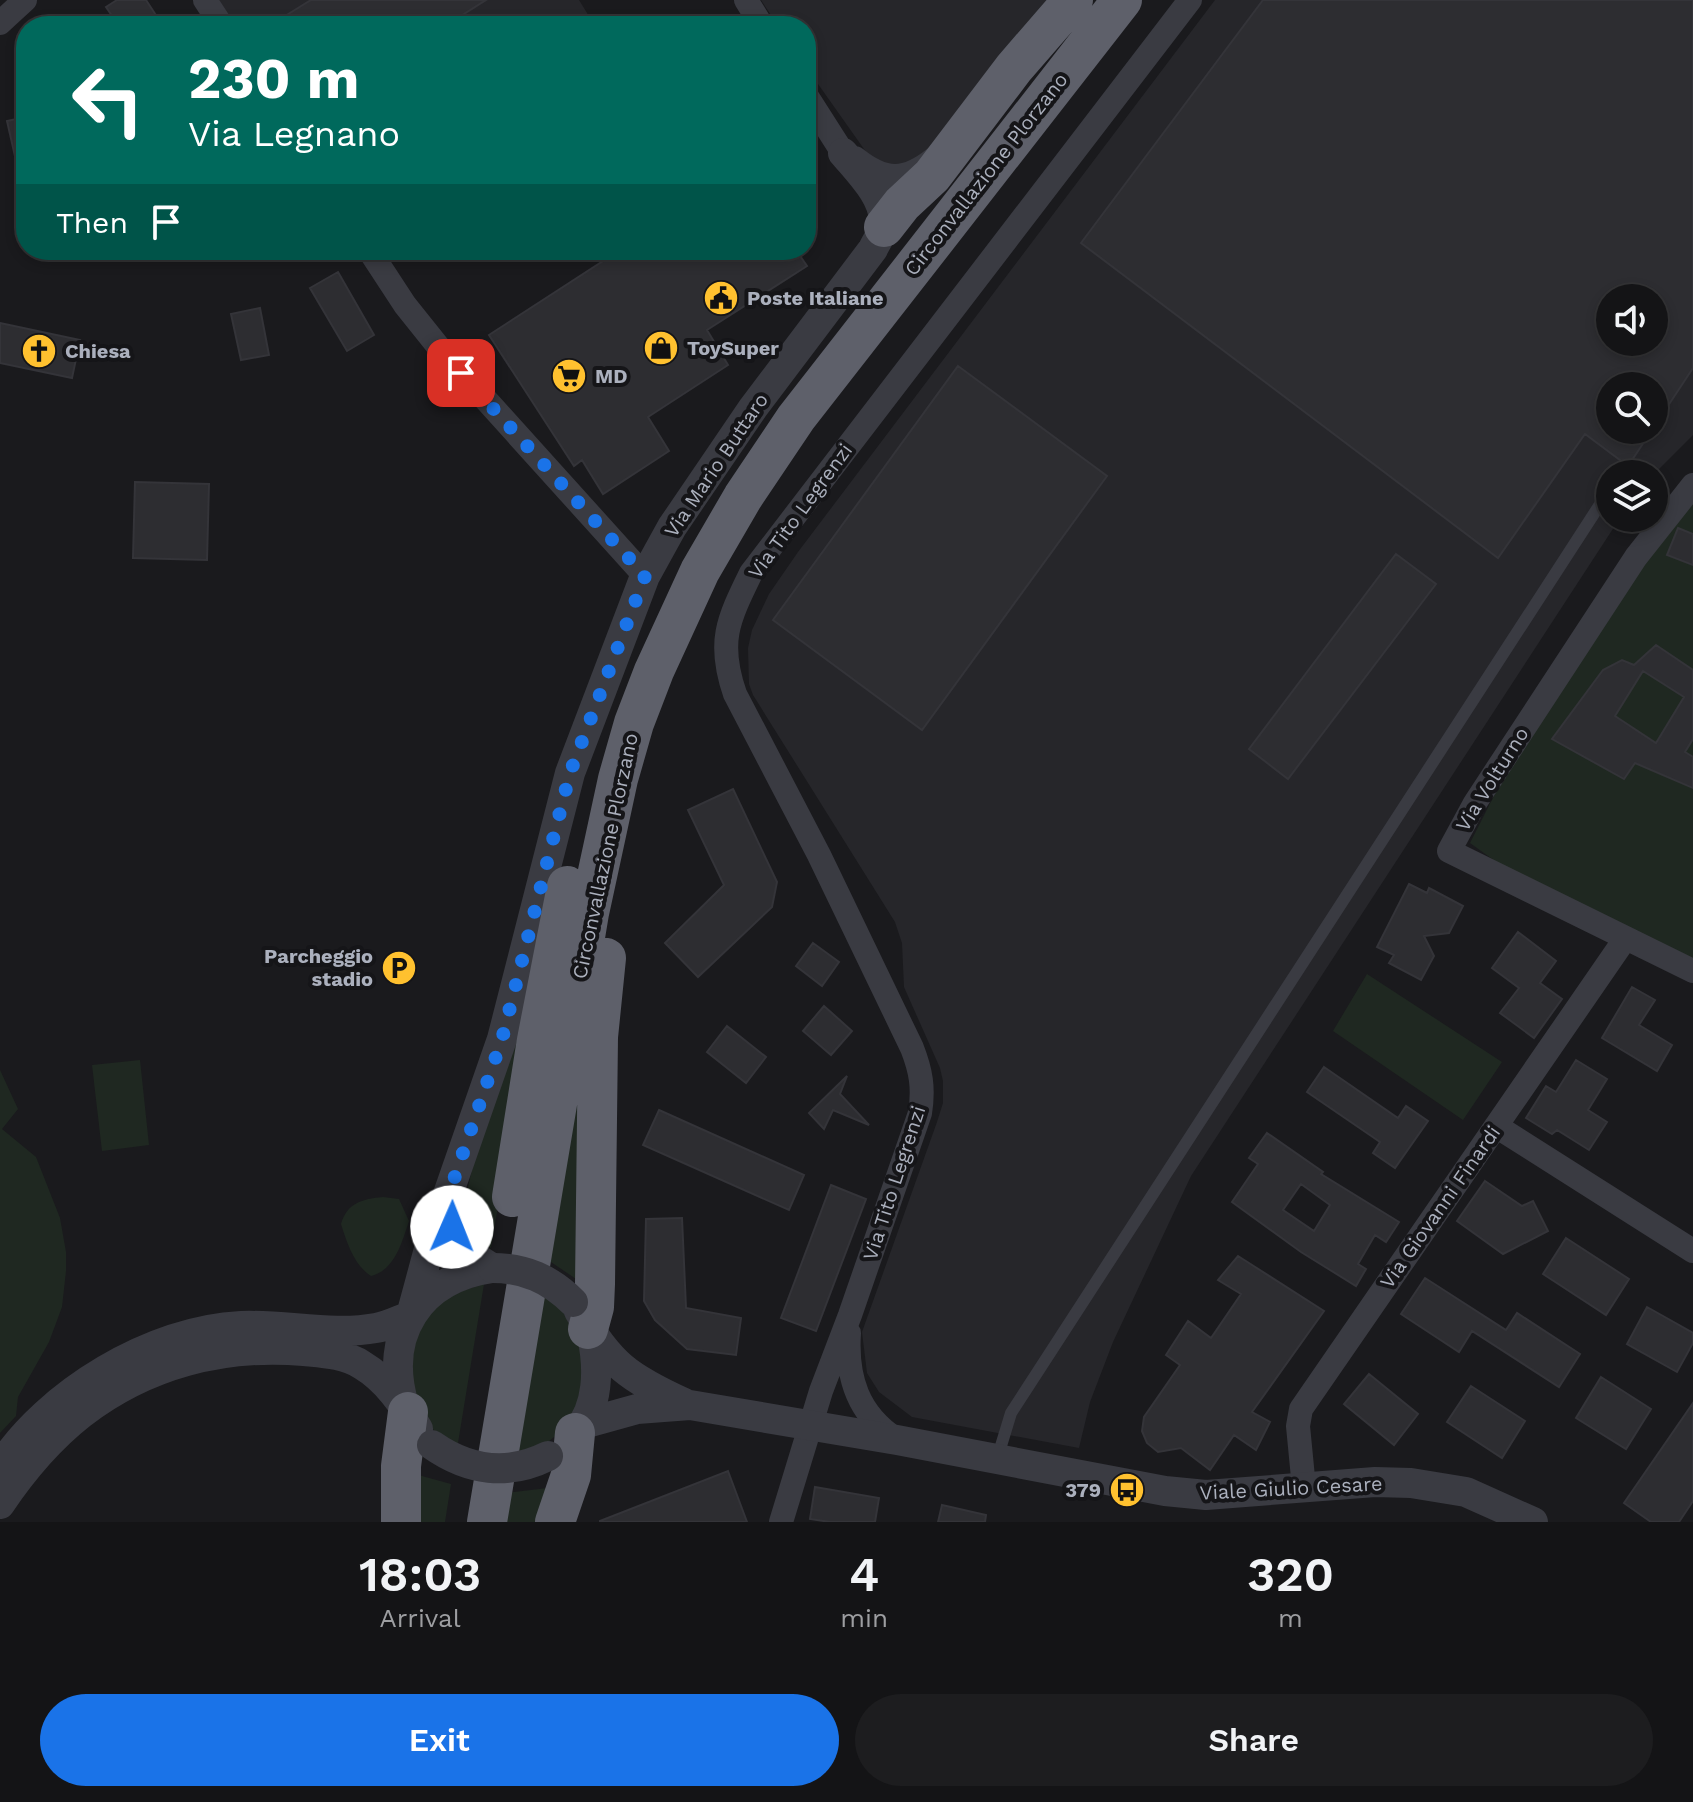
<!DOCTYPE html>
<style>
body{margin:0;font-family:"Work Sans",sans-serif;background:#1d1d1f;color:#f1f3f6;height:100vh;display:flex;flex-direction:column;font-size:30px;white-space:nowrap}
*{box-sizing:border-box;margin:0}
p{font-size:26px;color:#9d9ea1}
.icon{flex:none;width:44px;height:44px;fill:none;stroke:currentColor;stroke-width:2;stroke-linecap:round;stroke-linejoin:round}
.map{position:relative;height:1522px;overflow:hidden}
.sheet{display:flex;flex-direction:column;background:#141416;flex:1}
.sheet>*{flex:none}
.top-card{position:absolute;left:16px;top:16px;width:800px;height:244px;border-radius:32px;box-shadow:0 4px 12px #0003,0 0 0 2px #333335;background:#00695c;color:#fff;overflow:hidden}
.tools{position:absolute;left:1596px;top:284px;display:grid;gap:16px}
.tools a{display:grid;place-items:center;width:72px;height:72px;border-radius:50%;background:#141416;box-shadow:0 4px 12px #0003,0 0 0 2px #333335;font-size:40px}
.pin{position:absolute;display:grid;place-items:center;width:68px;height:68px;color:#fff;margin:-34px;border-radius:16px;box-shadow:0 4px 12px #0006}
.me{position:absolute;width:88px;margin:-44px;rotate:1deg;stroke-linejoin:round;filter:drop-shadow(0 0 6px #0008)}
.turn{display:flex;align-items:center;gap:28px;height:168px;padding:0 40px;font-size:36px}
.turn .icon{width:104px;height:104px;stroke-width:2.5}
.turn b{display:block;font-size:56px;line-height:68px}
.then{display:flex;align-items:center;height:76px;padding:0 40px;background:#0003;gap:16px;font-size:30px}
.eta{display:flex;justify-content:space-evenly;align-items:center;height:136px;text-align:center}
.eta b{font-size:48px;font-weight:600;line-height:56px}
.primary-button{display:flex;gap:16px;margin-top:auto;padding:16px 40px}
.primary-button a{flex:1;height:92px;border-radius:48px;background:#1a73e8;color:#fff;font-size:32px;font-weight:600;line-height:92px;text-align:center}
.primary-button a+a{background:#1d1d1f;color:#f1f3f6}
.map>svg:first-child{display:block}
.built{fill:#26262a;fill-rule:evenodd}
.green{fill:#1f2821}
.building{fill:#2d2d31;stroke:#343439;stroke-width:2;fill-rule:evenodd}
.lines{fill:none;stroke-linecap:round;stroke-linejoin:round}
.service{stroke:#3a3b42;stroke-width:12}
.minor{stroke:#3a3b42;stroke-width:24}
.tertiary{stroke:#3a3b42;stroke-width:30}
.trunk{stroke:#5e606a;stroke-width:40}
.tertiary-bridge{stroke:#3a3b42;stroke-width:30}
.route{stroke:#1a73e8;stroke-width:14;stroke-dasharray:0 25.2}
.labels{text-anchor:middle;stroke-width:8;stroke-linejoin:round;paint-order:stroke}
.street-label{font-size:20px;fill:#abb0bd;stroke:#151518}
.poi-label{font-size:20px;font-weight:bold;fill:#abb0bd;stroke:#151518;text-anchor:start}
</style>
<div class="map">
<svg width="1693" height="1522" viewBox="0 0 1693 1522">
<rect width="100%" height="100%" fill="#1a1a1d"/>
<path class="built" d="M 219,0 L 579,0 L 595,26 L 235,26 Z
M 761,0 L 1047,0 L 927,157 L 892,167 L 871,159 L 806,67 L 806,26 L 778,26 Z
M 1215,0 L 1693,0 L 1693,435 L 1654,474 L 1610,474 L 1610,518 L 1620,518 L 1191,1176 L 1113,1342 L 1090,1402 L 1079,1448 L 912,1417 L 879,1392 L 867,1373 L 862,1332 L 937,1122 L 943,1103 L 943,1081 L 940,1068 L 904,987 L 902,943 L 895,922 L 753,695 L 749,684 L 748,648 L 752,630 L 769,594 L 798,552 ZM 1610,298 L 1654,298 L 1654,342 L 1610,342 ZM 1610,386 L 1654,386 L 1654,430 L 1610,430 Z"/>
<path class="green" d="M 1693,499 L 1693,960 L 1509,871 L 1470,843 L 1503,778 L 1646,559 Z
M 537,973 L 491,1248 C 479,1244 470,1235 466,1222 C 456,1188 523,1016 537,973 Z
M 1367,974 L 1502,1062 L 1463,1120 L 1333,1031 Z
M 586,990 L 585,1285 L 542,1256 Z
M 140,1060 L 149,1145 L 102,1151 L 92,1065 Z
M 0,1070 L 18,1109 L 2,1129 L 36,1157 L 60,1218 L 66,1252 L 66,1271 L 62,1307 L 49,1342 L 18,1397 L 16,1416 L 0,1433 Z
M 383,1197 L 399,1199 L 409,1221 C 402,1242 395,1270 371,1276 C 354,1265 347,1243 341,1224 C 347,1203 362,1199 383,1197 Z
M 484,1284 L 457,1449 C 445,1441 433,1431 425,1419 C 402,1381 407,1322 448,1297 C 458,1291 473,1288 484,1284 Z
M 537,1291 L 557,1305 L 568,1318 L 585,1357 L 579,1403 L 559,1433 L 543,1446 L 509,1458 Z
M 411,1473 L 451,1484 L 445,1522 L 409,1522 Z
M 556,1487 L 545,1522 L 501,1522 L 506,1493 Z"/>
<path class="building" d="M 117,0 L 146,0 L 163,26 L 119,26 L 106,7 Z
M 311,0 L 486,0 L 445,26 L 269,26 Z
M 1263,0 L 1693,0 L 1693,368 L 1654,427 L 1654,386 L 1610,386 L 1610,430 L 1652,430 L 1628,466 L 1585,434 L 1498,558 L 1081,243 ZM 1610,298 L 1654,298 L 1654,342 L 1610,342 Z
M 26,117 L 26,173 L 19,174 L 7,121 Z
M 620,250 L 796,250 L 807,266 L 707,330 L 728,365 L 648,417 L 669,451 L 603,494 L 582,460 L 574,466 L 489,335 Z
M 338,272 L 374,335 L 347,351 L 310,288 Z
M 260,308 L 269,355 L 241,360 L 231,314 Z
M 0,323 L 80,340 L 72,378 L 0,363 Z
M 958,366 L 1107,476 L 922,730 L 773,620 Z
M 135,482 L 209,484 L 207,560 L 133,558 Z
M 1678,528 L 1693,534 L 1693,565 L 1667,555 Z
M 1396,554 L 1436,584 L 1288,779 L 1249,749 Z
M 1656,645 L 1693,670 L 1693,739 L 1685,752 L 1693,757 L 1693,788 L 1635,763 L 1624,779 L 1552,739 L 1603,670 L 1622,660 L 1634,665 ZM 1643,671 L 1684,697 L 1656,743 L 1615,716 Z
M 733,789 L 777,882 L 772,907 L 698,977 L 665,943 L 724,885 L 688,810 Z
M 1409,884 L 1427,893 L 1429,888 L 1463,906 L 1449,933 L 1424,936 L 1434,956 L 1421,980 L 1389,963 L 1394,955 L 1377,947 Z
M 1518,932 L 1556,961 L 1540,983 L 1562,999 L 1534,1038 L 1500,1013 L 1519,988 L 1492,968 Z
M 813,943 L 839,962 L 822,986 L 796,966 Z
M 1632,987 L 1655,1000 L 1639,1025 L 1672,1045 L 1657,1071 L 1602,1038 Z
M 824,1006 L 852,1031 L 831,1055 L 803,1031 Z
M 727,1026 L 766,1057 L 746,1083 L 707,1052 Z
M 1576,1060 L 1607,1079 L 1588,1110 L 1607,1122 L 1589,1150 L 1557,1130 L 1552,1134 L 1526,1118 L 1546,1086 L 1556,1092 Z
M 1324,1067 L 1398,1118 L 1406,1106 L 1428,1121 L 1395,1168 L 1373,1153 L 1380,1142 L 1307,1092 Z
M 847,1076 L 840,1094 L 869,1125 L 833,1110 L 824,1129 L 809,1113 Z
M 659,1110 L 804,1175 L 789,1210 L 643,1145 Z
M 1267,1133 L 1323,1172 L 1321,1174 L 1399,1222 L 1386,1242 L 1375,1235 L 1358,1264 L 1366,1269 L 1356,1286 L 1301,1252 L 1232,1202 L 1258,1164 L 1249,1158 ZM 1301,1184 L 1330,1205 L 1314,1231 L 1283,1210 Z
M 1485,1181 L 1522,1206 L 1533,1201 L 1548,1231 L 1503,1254 L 1457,1221 Z
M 831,1185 L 866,1199 L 816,1331 L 781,1318 Z
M 682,1218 L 686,1308 L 741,1318 L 736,1355 L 687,1349 L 655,1320 L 644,1301 L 646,1219 Z
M 1566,1238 L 1629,1279 L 1606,1315 L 1543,1274 Z
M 1238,1256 L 1324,1311 L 1252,1412 L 1270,1422 L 1256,1450 L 1234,1435 L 1210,1470 L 1181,1448 L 1158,1452 L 1147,1443 L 1142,1431 L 1144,1417 L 1180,1365 L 1166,1355 L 1188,1321 L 1211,1338 L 1241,1294 L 1218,1280 Z
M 1425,1278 L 1506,1330 L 1517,1313 L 1580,1354 L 1559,1387 L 1472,1331 L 1459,1352 L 1401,1314 Z
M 1647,1307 L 1693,1333 L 1693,1343 L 1677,1372 L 1627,1344 Z
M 1369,1374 L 1418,1414 L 1394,1445 L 1344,1404 Z
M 1601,1377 L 1651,1409 L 1626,1449 L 1576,1418 Z
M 1471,1386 L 1525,1421 L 1502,1458 L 1447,1422 Z
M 1693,1403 L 1693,1501 L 1679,1522 L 1651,1522 L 1624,1503 Z
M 728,1471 L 747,1522 L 600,1522 L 600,1521 Z
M 815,1487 L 879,1498 L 875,1522 L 830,1522 L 810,1519 Z
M 942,1505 L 986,1515 L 985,1522 L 938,1522 Z"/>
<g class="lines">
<path class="service" d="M 997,1459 L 1011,1413 L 1610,489"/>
<path class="minor" d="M 205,0 L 222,26
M 746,0 L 762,26
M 0,23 L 25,0
M 806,95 L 843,153
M 369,250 L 405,305 L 441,350 L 645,576
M 1693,485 L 1636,557 L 1475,803 L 1449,851 L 1693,971
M 1496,1126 L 1693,1251
M 849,1333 C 846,1378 858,1414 896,1439
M 1304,1488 L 1298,1426 L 1301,1409 L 1625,939
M 781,1522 L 821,1391 L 850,1315 L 920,1113 C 924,1088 921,1071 912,1048 L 819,855 L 735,694 C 717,642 728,620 751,573 L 1190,0"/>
<path class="tertiary" d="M 854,161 C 884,185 906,185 936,161
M 452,1199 C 451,1240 457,1247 492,1268
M 579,1311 C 609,1364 629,1378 684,1403
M 412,1312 L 429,1249 L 502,1039 L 570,773 L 645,576 L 672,527 L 753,408 L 873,249 C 876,242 883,233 884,225 C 886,198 859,172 843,153
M 404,1405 C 383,1334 419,1279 492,1268
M 583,1424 L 637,1409 L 690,1405 L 897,1440 L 1165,1491 L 1206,1495 L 1375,1482 L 1411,1483 L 1466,1492 L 1533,1522
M 576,1433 C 599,1407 599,1368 592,1336
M 0,1467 C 48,1393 152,1330 241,1326 C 285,1324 332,1336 376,1328 C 388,1326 399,1320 410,1316
M 0,1504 C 23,1470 48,1440 81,1414 C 146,1364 223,1344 304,1351 C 324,1353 345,1354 362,1365 C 387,1380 403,1404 418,1429"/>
<path class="trunk" d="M 884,227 L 902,204 L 932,176 L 1014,68 L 1073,0
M 512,1197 L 537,1040 L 567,886
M 588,1329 L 594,1307 L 595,1284 L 598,1037 L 606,958
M 401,1522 L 401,1466 L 408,1412
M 487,1522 L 589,913 L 618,779 L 634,723 L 654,671 L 700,571 L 743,497 L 796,418 L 1122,0
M 555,1522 L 571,1475 L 575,1433"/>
<path class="tertiary-bridge" d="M 492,1268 C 525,1268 550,1279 573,1302
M 432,1445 C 469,1471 508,1476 548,1456"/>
</g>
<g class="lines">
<path class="route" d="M 452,1227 L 452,1185 L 502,1039 L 570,773 L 645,576 L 461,373"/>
</g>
<defs>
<g id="civic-disc" transform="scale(1.8)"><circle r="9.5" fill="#ffc12f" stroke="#151518"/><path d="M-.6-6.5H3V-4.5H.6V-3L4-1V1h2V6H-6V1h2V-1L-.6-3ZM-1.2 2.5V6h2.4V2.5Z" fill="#111"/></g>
<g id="shop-disc" transform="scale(1.8)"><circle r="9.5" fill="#ffc12f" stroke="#151518"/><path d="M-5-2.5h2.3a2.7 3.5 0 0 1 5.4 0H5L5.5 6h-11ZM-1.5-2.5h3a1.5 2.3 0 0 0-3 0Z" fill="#111"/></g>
<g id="church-disc" transform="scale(1.8)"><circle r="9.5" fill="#ffc12f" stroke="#151518"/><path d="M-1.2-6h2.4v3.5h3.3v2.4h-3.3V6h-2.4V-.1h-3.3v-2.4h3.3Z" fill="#111"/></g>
<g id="supermarket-disc" transform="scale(1.8)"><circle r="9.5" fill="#ffc12f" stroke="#151518"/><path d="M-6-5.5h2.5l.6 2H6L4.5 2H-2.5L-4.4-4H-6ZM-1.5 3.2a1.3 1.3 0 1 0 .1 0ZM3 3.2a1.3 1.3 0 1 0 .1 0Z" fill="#111"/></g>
<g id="parking-disc" transform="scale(1.8)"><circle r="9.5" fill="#ffc12f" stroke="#151518"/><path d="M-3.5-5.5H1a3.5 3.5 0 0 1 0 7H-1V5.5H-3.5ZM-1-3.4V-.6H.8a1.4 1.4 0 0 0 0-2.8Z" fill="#111"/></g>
<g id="bus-disc" transform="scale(1.8)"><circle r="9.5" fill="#ffc12f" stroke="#151518"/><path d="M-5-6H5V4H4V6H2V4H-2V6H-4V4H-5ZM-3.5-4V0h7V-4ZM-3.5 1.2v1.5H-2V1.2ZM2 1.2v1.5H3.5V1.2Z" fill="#111"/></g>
</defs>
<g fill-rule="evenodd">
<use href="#civic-disc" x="721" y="298"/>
<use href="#shop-disc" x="661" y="348"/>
<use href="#church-disc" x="39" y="351"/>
<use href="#supermarket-disc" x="569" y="376"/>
<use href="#parking-disc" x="399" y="968"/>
<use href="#bus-disc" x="1127" y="1490"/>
</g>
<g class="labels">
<g class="street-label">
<text transform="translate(986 174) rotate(-52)" y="7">Circonvallazione Plorzano</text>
<text transform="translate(716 465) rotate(-56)" y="7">Via Mario Buttaro</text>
<text transform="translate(800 511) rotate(-54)" y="7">Via Tito Legrenzi</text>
<text transform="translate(1492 779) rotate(-58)" y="7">Via Volturno</text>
<text transform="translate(605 856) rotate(-78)" y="7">Circonvallazione Plorzano</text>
<text transform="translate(894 1183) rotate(-72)" y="7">Via Tito Legrenzi</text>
<text transform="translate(1440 1207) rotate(-55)" y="7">Via Giovanni Finardi</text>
<text transform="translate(1291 1488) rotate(-3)" y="7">Viale Giulio Cesare</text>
</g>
<g class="poi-label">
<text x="747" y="305">Poste Italiane</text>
<text x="687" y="355">ToySuper</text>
<text x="65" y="358">Chiesa</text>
<text x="595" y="383">MD</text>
<text x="373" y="963" text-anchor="end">Parcheggio<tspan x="373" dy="23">stadio</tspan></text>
<text x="1101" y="1497" text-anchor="end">379</text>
</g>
</g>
</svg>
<div class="tools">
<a><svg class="icon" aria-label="sound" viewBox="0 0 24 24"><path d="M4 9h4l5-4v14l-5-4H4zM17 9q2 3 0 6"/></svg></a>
<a><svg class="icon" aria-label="search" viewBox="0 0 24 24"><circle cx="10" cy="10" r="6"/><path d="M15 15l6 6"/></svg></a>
<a><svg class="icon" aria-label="layers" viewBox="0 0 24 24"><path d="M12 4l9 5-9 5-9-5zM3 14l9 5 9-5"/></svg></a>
</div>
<div class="pin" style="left:461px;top:373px;background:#d93025"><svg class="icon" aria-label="arrive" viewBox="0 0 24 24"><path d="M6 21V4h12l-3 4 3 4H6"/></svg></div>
<svg class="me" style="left:452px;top:1227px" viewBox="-20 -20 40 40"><circle r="19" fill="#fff"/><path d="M0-13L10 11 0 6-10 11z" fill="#1a73e8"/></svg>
<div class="top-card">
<div class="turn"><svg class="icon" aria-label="left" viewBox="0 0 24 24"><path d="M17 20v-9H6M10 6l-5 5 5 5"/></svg><div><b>230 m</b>Via Legnano</div></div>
<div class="then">Then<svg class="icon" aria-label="arrive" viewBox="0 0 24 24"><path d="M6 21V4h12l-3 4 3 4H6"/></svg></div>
</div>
</div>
<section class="sheet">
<div class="eta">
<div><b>18:03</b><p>Arrival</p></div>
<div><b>4</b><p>min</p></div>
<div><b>320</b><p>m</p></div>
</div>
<div class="primary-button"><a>Exit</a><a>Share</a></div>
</section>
